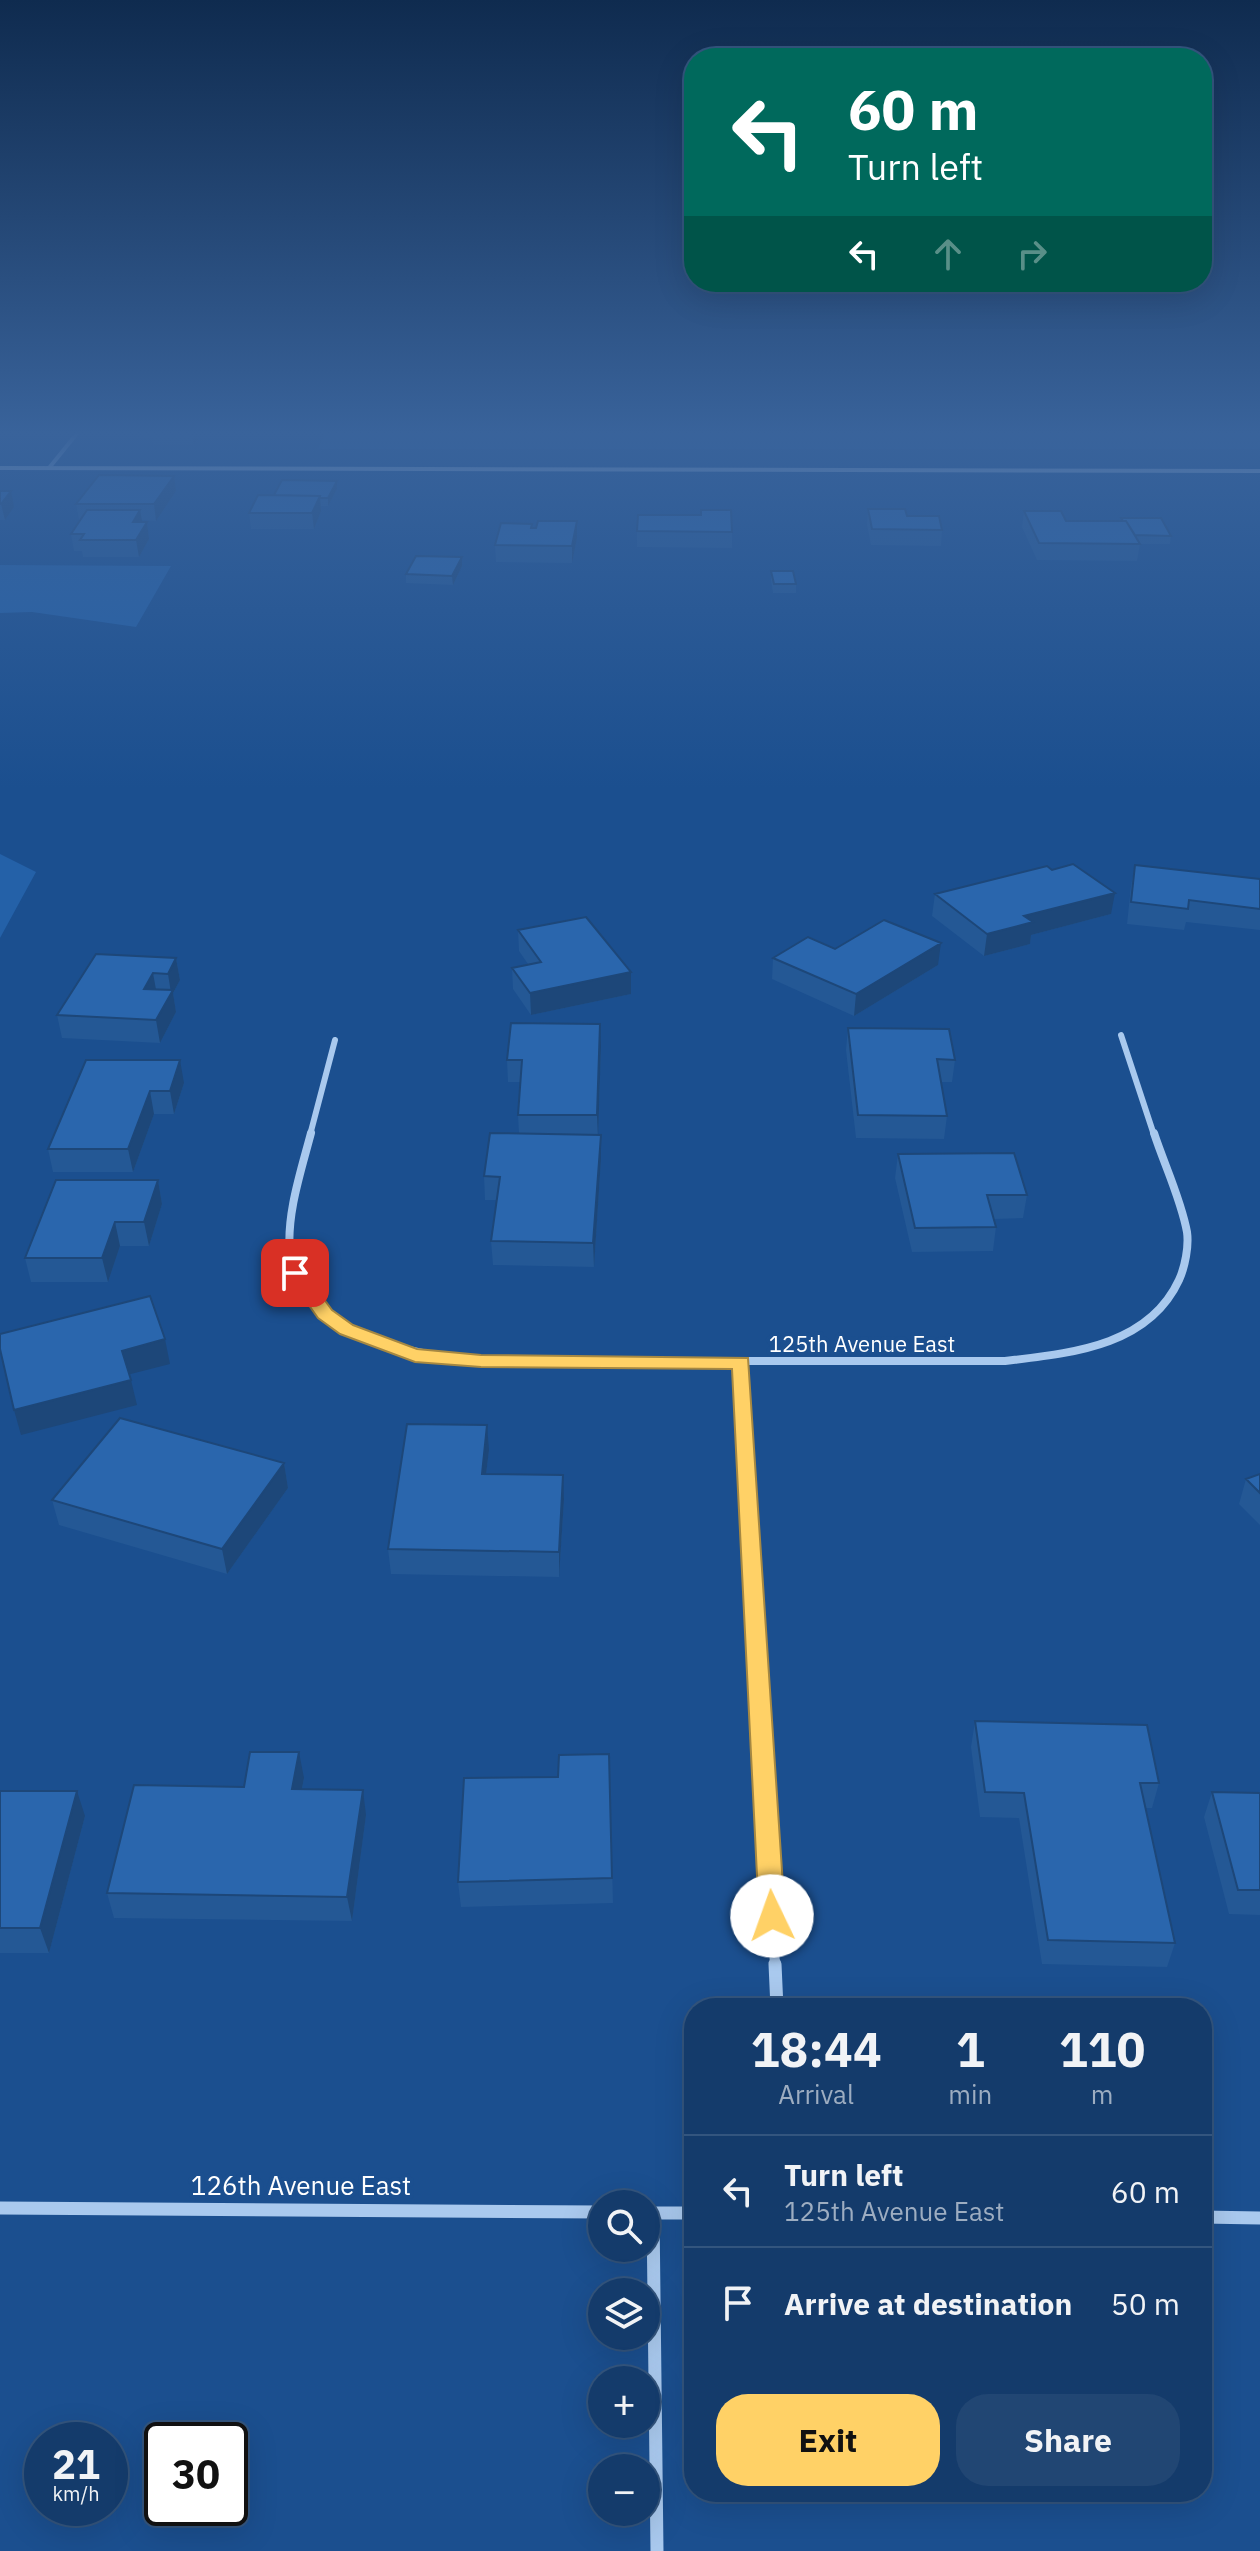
<!DOCTYPE html>
<meta charset="utf-8">
<style>
body{margin:0;font-family:"IBM Plex Sans",sans-serif;background:#214673;color:#f1f3f6;height:100vh;display:flex;flex-direction:column;font-size:30px;white-space:nowrap}
*{box-sizing:border-box;margin:0}
p{font-size:26px;color:#9dadc1}
.icon{flex:none;width:44px;height:44px;fill:none;stroke:currentColor;stroke-width:2;stroke-linecap:round;stroke-linejoin:round}
.map{position:relative;flex:1;overflow:hidden}
.details{position:absolute;left:684px;top:1998px;width:528px;height:504px;display:flex;flex-direction:column;background:#143b6b;border-radius:32px;box-shadow:0 8px 32px #0002,0 0 0 2px #33557e}
.details>*{flex:none}
.guide{position:absolute;left:684px;top:48px;width:528px;height:244px;border-radius:32px;box-shadow:0 8px 32px #0002,0 0 0 2px #33557e;background:#00695c;color:#fff;overflow:hidden}
.buttons{position:absolute;left:588px;top:2190px;display:grid;gap:16px}
.buttons a{display:grid;place-items:center;width:72px;height:72px;border-radius:50%;background:#143b6b;box-shadow:0 8px 32px #0002,0 0 0 2px #33557e;font-size:40px}
.speed{position:absolute;left:24px;top:2422px;display:flex;gap:16px;font-size:40px;font-weight:700;text-align:center}
.speed>*{display:grid;place-content:center;width:104px;height:104px;border-radius:50%;background:#143b6b;box-shadow:0 8px 32px #0002,0 0 0 2px #33557e;line-height:1}
.speed small{font-size:20px;font-weight:400}
.speed .limit{border:4px solid #111;border-radius:12px;background:#fff;color:#111}
.pin{position:absolute;display:grid;place-items:center;width:68px;height:68px;color:#fff;margin:-34px;border-radius:16px;box-shadow:0 4px 12px #0006}
.me{position:absolute;width:88px;margin:-44px;rotate:357deg;stroke-linejoin:round;filter:drop-shadow(0 0 6px #0008)}
.turn{display:flex;align-items:center;gap:28px;height:168px;padding:0 32px;font-size:36px}
.turn .icon{width:104px;height:104px;stroke-width:2.5}
.turn b{display:block;font-size:56px;line-height:68px}
.lanes{display:flex;align-items:center;height:76px;padding:0 32px;background:#0003;justify-content:center;gap:40px;direction:ltr}
.lanes .off{opacity:.35}
.eta{display:flex;justify-content:space-evenly;align-items:center;height:136px;text-align:center}
.eta b{font-size:48px;font-weight:800;line-height:56px}
.cta{display:flex;gap:16px;margin-top:auto;padding:16px 32px}
.cta a{flex:1;height:92px;border-radius:32px;background:#ffd166;color:#111;font-size:32px;font-weight:800;line-height:92px;text-align:center}
.cta a+a{background:#214673;color:#f1f3f6}
ul{padding:0;list-style:none}
li{display:flex;align-items:center;gap:24px;height:112px;padding:0 32px;border-top:2px solid #33557e}
li div{flex:1}
li b{display:block;font-size:30px}
li em{font-style:normal}
.map>svg:first-child{display:block}
.green{fill:#2461a8}
.lines{fill:none;stroke-linecap:round;stroke-linejoin:round}
.street-far4{stroke:#a9c9ee;stroke-width:4}
.street-far3{stroke:#a9c9ee;stroke-width:6}
.street-far2{stroke:#a9c9ee;stroke-width:8}
.street-far1{stroke:#a9c9ee;stroke-width:10}
.street{stroke:#a9c9ee;stroke-width:13}
.secondary{fill:#d6e6fa;fill-rule:evenodd}
.wall{fill:#245895}
.shaded-wall{fill:#1d4779}
.building{fill:#2a66ad;stroke:#1d4779;stroke-width:2}
.route{fill:#ffd166;stroke:#a68842;stroke-width:2}
.labels{text-anchor:middle;stroke-width:8;stroke-linejoin:round;paint-order:stroke}
.street-label{font-size:22px;fill:#fff;stroke:#1b4f8f}
.near-street-label{font-size:26px;fill:#fff;stroke:#1b4f8f}
</style>
<div class="map">
<svg width="1260" height="2551" viewBox="0 0 1260 2551">
<rect width="100%" height="100%" fill="#1b4f8f"/>
<path class="green" d="M 326,431 L 1260,431 L 1260,449 L 318,449 Z
M 0,565 L 171,566 L 136,627 L 32,612 L 0,613 Z
M 0,854 L 36,872 L 0,938 Z"/>
<g class="lines">
<path class="street-far4" d="M 49,468 L 79,431"/>
<path class="street-far3" d="M 1121,1035 L 1154,1135
M 310,1135 L 335,1040"/>
<path class="street-far2" d="M 311,1133 C 301,1171 286,1215 290,1254 C 291,1268 301,1281 309,1292 C 352,1346 417,1354 481,1361 L 1005,1361 C 1070,1353 1148,1347 1179,1280 C 1185,1267 1189,1246 1187,1232 C 1181,1199 1164,1164 1154,1133
M 742,1363 L 750,1502"/>
<path class="street-far1" d="M 749,1500 L 775,1966"/>
<path class="street" d="M 775,1964 L 777,2008
M 0,2208 L 602,2212
M 646,2213 L 694,2213
M 653,2213 L 657,2551
M 1202,2217 L 1260,2218"/>
<path class="secondary" d="M 0,466 L 1260,469 L 1260,473 L 0,470 Z"/>
</g>
<path class="wall" d="M 139,431 L 203,431 L 194,445 L 153,445 L 152,438 L 140,438 Z
M 174,476 L 176,491 L 156,521 L 142,520 L 142,522 L 147,522 L 149,539 L 139,557 L 83,557 L 82,551 L 74,551 L 71,534 L 81,520 L 79,520 L 76,504 Z
M 337,489 L 328,506 L 321,506 L 321,511 L 314,529 L 251,529 L 249,513 L 274,495 Z
M 0,491 L 14,507 L 5,520 L 0,520 Z
M 868,509 L 907,516 L 942,530 L 941,546 L 871,545 L 867,525 Z
M 1024,511 L 1066,521 L 1121,521 L 1121,518 L 1171,536 L 1170,544 L 1140,544 L 1137,561 L 1037,560 L 1022,527 Z
M 577,521 L 577,538 L 572,563 L 496,562 L 495,545 L 532,524 L 532,528 Z
M 637,531 L 732,532 L 732,548 L 637,547 Z
M 462,566 L 453,585 L 406,583 L 406,574 Z
M 771,571 L 796,584 L 796,593 L 773,593 L 771,580 Z
M 1135,865 L 1260,879 L 1260,930 L 1186,922 L 1184,930 L 1127,924 L 1131,886 Z
M 1052,870 L 1111,914 L 1031,935 L 1030,944 L 984,956 L 932,916 L 935,894 Z
M 518,930 L 631,994 L 531,1015 L 513,989 L 512,968 L 528,964 L 519,951 Z
M 835,949 L 938,965 L 854,1016 L 772,979 L 773,958 Z
M 176,958 L 180,980 L 173,993 L 176,1012 L 160,1043 L 62,1038 L 57,1015 Z
M 848,1028 L 955,1060 L 952,1082 L 941,1082 L 947,1116 L 944,1139 L 856,1138 L 846,1050 Z
M 601,1046 L 598,1135 L 601,1159 L 594,1267 L 493,1265 L 491,1241 L 497,1200 L 485,1200 L 484,1176 L 519,1134 L 518,1115 L 521,1082 L 508,1082 L 507,1060 Z
M 86,1060 L 184,1083 L 174,1114 L 154,1114 L 133,1172 L 53,1172 L 48,1149 Z
M 898,1154 L 1027,1195 L 1023,1218 L 994,1219 L 996,1227 L 993,1251 L 912,1252 L 895,1178 Z
M 158,1180 L 162,1204 L 149,1246 L 120,1246 L 108,1282 L 31,1282 L 25,1258 Z
M 489,1450 L 486,1474 L 564,1500 L 559,1577 L 391,1574 L 388,1549 Z
M 284,1463 L 288,1488 L 227,1574 L 59,1525 L 52,1500 Z
M 1260,1474 L 1260,1525 L 1239,1504 L 1246,1479 Z
M 975,1721 L 1159,1783 L 1152,1808 L 1146,1808 L 1175,1943 L 1167,1967 L 1042,1964 L 1019,1818 L 980,1817 L 971,1747 Z
M 609,1754 L 613,1903 L 461,1907 L 458,1882 L 558,1777 Z
M 304,1778 L 302,1789 L 366,1815 L 352,1921 L 114,1918 L 107,1893 L 244,1787 Z
M 0,1791 L 85,1816 L 49,1953 L 0,1953 Z
M 1212,1792 L 1260,1793 L 1260,1915 L 1229,1914 L 1204,1817 Z"/>
<path class="shaded-wall" d="M 192,431 L 203,431 L 194,445 Z
M 174,476 L 176,491 L 156,521 L 154,504 Z
M 337,481 L 337,489 L 328,506 L 328,498 Z
M 11,491 L 14,507 L 5,520 L 1,504 Z
M 320,496 L 321,511 L 314,529 L 312,513 Z
M 140,510 L 143,526 L 133,522 Z
M 577,521 L 577,538 L 572,563 L 572,546 Z
M 147,522 L 149,539 L 139,557 L 136,540 Z
M 462,557 L 462,566 L 453,585 L 452,576 Z
M 1115,893 L 1111,914 L 1031,935 L 1030,944 L 984,956 L 987,934 L 1024,916 Z
M 941,943 L 938,965 L 854,1016 L 856,994 Z
M 176,958 L 180,980 L 173,993 L 176,1012 L 160,1043 L 156,1020 L 171,993 L 168,974 Z
M 631,972 L 631,994 L 531,1015 L 530,993 Z
M 153,973 L 157,995 L 144,989 Z
M 600,1024 L 601,1046 L 598,1138 L 597,1115 Z
M 180,1060 L 184,1083 L 174,1114 L 170,1091 Z
M 150,1091 L 154,1114 L 133,1172 L 128,1149 Z
M 601,1135 L 601,1159 L 594,1267 L 593,1243 Z
M 158,1180 L 162,1204 L 149,1246 L 144,1222 Z
M 115,1222 L 120,1246 L 108,1282 L 102,1258 Z
M 165,1339 L 170,1364 L 127,1375 L 122,1351 Z
M 131,1380 L 137,1405 L 21,1435 L 14,1410 Z
M 487,1425 L 489,1450 L 483,1499 L 482,1474 Z
M 284,1463 L 288,1488 L 227,1574 L 222,1549 Z
M 563,1475 L 564,1500 L 559,1577 L 559,1552 Z
M 299,1752 L 304,1778 L 297,1814 L 292,1789 Z
M 363,1790 L 366,1815 L 352,1921 L 347,1897 Z
M 77,1791 L 85,1816 L 49,1953 L 40,1928 Z"/>
<path class="building" d="M 99,475 L 174,476 L 154,504 L 76,504 Z
M 282,480 L 337,481 L 328,498 L 320,498 L 320,496 L 274,495 Z
M 0,491 L 11,491 L 1,504 L 0,504 Z
M 258,495 L 320,496 L 312,513 L 249,513 Z
M 868,509 L 905,509 L 907,516 L 939,516 L 942,530 L 872,529 Z
M 87,510 L 140,510 L 133,522 L 147,522 L 136,540 L 80,540 L 84,534 L 71,534 Z
M 701,510 L 731,510 L 732,532 L 637,531 L 638,515 L 701,515 Z
M 1024,511 L 1061,511 L 1066,521 L 1126,521 L 1140,544 L 1039,543 Z
M 1121,518 L 1161,518 L 1171,536 L 1135,535 L 1126,521 L 1123,521 Z
M 538,521 L 577,521 L 572,546 L 495,545 L 501,523 L 532,524 L 531,528 L 536,528 Z
M 416,556 L 462,557 L 452,576 L 406,574 Z
M 771,571 L 793,571 L 796,584 L 774,584 Z
M 1073,864 L 1115,893 L 1024,916 L 1033,922 L 987,934 L 935,894 L 1047,866 L 1052,870 Z
M 1135,865 L 1260,879 L 1260,909 L 1189,900 L 1188,909 L 1131,902 Z
M 586,917 L 631,972 L 530,993 L 512,968 L 541,962 L 518,930 Z
M 884,920 L 941,943 L 856,994 L 773,958 L 808,937 L 835,949 Z
M 96,954 L 176,958 L 168,974 L 153,973 L 144,989 L 173,990 L 156,1020 L 57,1015 Z
M 511,1023 L 600,1024 L 597,1115 L 518,1115 L 522,1060 L 507,1060 Z
M 848,1028 L 949,1029 L 955,1060 L 937,1059 L 947,1116 L 858,1115 Z
M 86,1060 L 180,1060 L 170,1091 L 150,1091 L 128,1149 L 48,1149 Z
M 490,1133 L 601,1135 L 593,1243 L 491,1241 L 500,1177 L 484,1176 Z
M 1014,1153 L 1027,1195 L 987,1195 L 996,1227 L 915,1228 L 898,1154 Z
M 56,1180 L 158,1180 L 144,1222 L 115,1222 L 102,1258 L 25,1258 Z
M 150,1296 L 165,1339 L 122,1351 L 131,1380 L 14,1410 L 0,1349 L 0,1334 Z
M 120,1418 L 284,1463 L 222,1549 L 52,1500 Z
M 407,1424 L 487,1425 L 482,1474 L 563,1475 L 559,1552 L 388,1549 Z
M 1260,1474 L 1260,1493 L 1246,1479 Z
M 975,1721 L 1147,1725 L 1159,1783 L 1140,1783 L 1175,1943 L 1048,1940 L 1024,1793 L 985,1792 Z
M 250,1752 L 299,1752 L 292,1789 L 363,1790 L 347,1897 L 107,1893 L 134,1785 L 244,1787 Z
M 609,1754 L 612,1878 L 458,1882 L 464,1778 L 558,1777 L 559,1755 Z
M 0,1791 L 77,1791 L 40,1928 L 0,1928 Z
M 1212,1792 L 1260,1793 L 1260,1890 L 1238,1890 Z"/>
<linearGradient id="sky" x2="0" y2="1"><stop stop-color="#0f2b4f"/><stop offset="0.55" stop-color="#39639b"/><stop offset="1" stop-color="#39639b" stop-opacity="0"/></linearGradient>
<rect width="1260" height="788" fill="url(#sky)"/>
<path class="route" d="M 295,1267 L 302,1269 L 332,1310 L 353,1325 L 417,1349 L 481,1355 L 748,1358 L 785,1916 L 781,1924 L 772,1927 L 763,1924 L 759,1916 L 732,1369 L 481,1367 L 415,1362 L 340,1334 L 318,1318 L 286,1273 Z"/>
<g class="labels">
<g class="street-label">
<text x="862" y="1352">125th Avenue East</text>
</g>
<g class="near-street-label">
<text x="301" y="2195">126th Avenue East</text>
</g>
</g>
</svg>
<div class="buttons">
<a><svg class="icon" aria-label="search" viewBox="0 0 24 24"><circle cx="10" cy="10" r="6"/><path d="M15 15l6 6"/></svg></a>
<a><svg class="icon" aria-label="layers" viewBox="0 0 24 24"><path d="M12 4l9 5-9 5-9-5zM3 14l9 5 9-5"/></svg></a>
<a>+</a>
<a>−</a>
</div>
<div class="speed"><div>21<small>km/h</small></div><div class="limit">30</div></div>
<div class="pin" style="left:295px;top:1273px;background:#d93025"><svg class="icon" aria-label="arrive" viewBox="0 0 24 24"><path d="M6 21V4h12l-3 4 3 4H6"/></svg></div>
<svg class="me" style="left:772px;top:1916px" viewBox="-20 -20 40 40"><circle r="19" fill="#fff"/><path d="M0-13L10 11 0 6-10 11z" fill="#ffd166"/></svg>
<div class="guide">
<div class="turn"><svg class="icon" aria-label="left" viewBox="0 0 24 24"><path d="M17 20v-9H6M10 6l-5 5 5 5"/></svg><div><b>60 m</b>Turn left</div></div>
<div class="lanes"><svg class="icon" aria-label="left" viewBox="0 0 24 24"><path d="M17 20v-9H6M10 6l-5 5 5 5"/></svg><svg class="icon off" aria-label="ahead" viewBox="0 0 24 24"><path d="M12 20V5M6 11l6-6 6 6"/></svg><svg class="icon off" aria-label="right" viewBox="0 0 24 24"><path d="M7 20v-9h11M14 6l5 5-5 5"/></svg></div>
</div>
<section class="details">
<div class="eta">
<div><b>18:44</b><p>Arrival</p></div>
<div><b>1</b><p>min</p></div>
<div><b>110</b><p>m</p></div>
</div>
<ul>
<li><svg class="icon" aria-label="left" viewBox="0 0 24 24"><path d="M17 20v-9H6M10 6l-5 5 5 5"/></svg><div><b>Turn left</b><p>125th Avenue East</p></div><em>60 m</em></li>
<li><svg class="icon" aria-label="arrive" viewBox="0 0 24 24"><path d="M6 21V4h12l-3 4 3 4H6"/></svg><div><b>Arrive at destination</b></div><em>50 m</em></li>
</ul>
<div class="cta"><a>Exit</a><a>Share</a></div>
</section>
</div>
